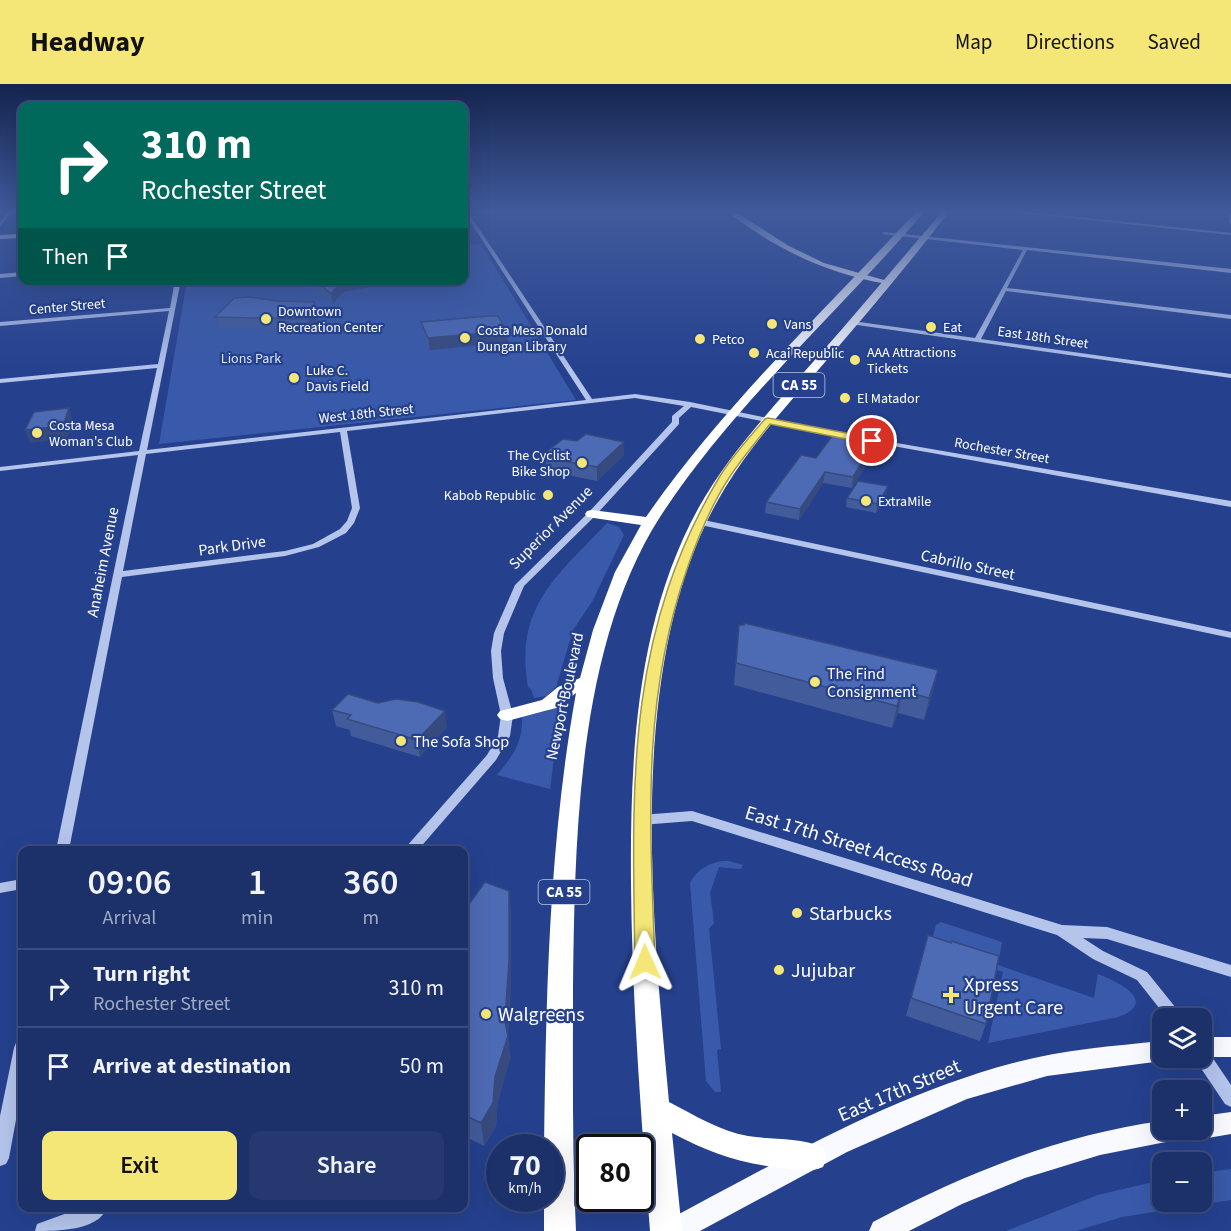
<!DOCTYPE html>
<meta charset="utf-8">
<style>
body{margin:0;font-family:"Source Sans 3",sans-serif;background:#253970;color:#f1f3f6;height:100vh;display:flex;flex-direction:column;font-size:22px;white-space:nowrap}
*{box-sizing:border-box;margin:0}
p{font-size:20px;color:#a0a9c1}
.icon{flex:none;width:33px;height:33px;fill:none;stroke:currentColor;stroke-width:2;stroke-linecap:round;stroke-linejoin:round}
.map{position:relative;flex:1;overflow:hidden}
.sheet{position:absolute;left:18px;top:762px;width:450px;height:366px;display:flex;flex-direction:column;background:#1c316a;border-radius:12px;box-shadow:0 6px 24px #0002,0 0 0 2px #3a4c7e}
.sheet>*{flex:none}
.hud{position:absolute;left:18px;top:18px;width:450px;height:183px;border-radius:12px;box-shadow:0 6px 24px #0002,0 0 0 2px #3a4c7e;background:#00695c;color:#fff;overflow:hidden}
.fabs{position:absolute;left:1152px;top:924px;display:grid;gap:12px}
.fabs a{display:grid;place-items:center;width:60px;height:60px;border-radius:12px;background:#1c316a;box-shadow:0 6px 24px #0002,0 0 0 2px #3a4c7e;font-size:30px}
.speed{position:absolute;left:486px;top:1050px;display:flex;gap:12px;font-size:30px;font-weight:700;text-align:center}
.speed>*{display:grid;place-content:center;width:78px;height:78px;border-radius:50%;background:#1c316a;box-shadow:0 6px 24px #0002,0 0 0 2px #3a4c7e;line-height:1}
.speed small{font-size:15px;font-weight:400}
.speed .limit{border:3px solid #111;border-radius:9px;background:#fff;color:#111}
.pin{position:absolute;display:grid;place-items:center;width:51px;height:51px;color:#fff;margin:-26px;border:3px solid #fff;border-radius:50%;box-shadow:0 2px 6px #0007}
.me{position:absolute;width:66px;margin:-33px;rotate:359deg;stroke-linejoin:round;filter:drop-shadow(0 0 4px #0008)}
.turn{display:flex;align-items:center;gap:21px;height:126px;padding:0 24px;font-size:27px}
.turn .icon{width:78px;height:78px;stroke-width:2.5}
.turn b{display:block;font-size:42px;line-height:51px}
.then{display:flex;align-items:center;height:57px;padding:0 24px;background:#0003;gap:12px;font-size:22px}
.eta{display:flex;justify-content:space-evenly;align-items:center;height:102px;text-align:center}
.eta b{font-size:36px;font-weight:600;line-height:42px}
.action{display:flex;gap:12px;margin-top:auto;padding:12px 24px}
.action a{flex:1;height:69px;border-radius:12px;background:#f5e678;color:#111;font-size:24px;font-weight:600;line-height:69px;text-align:center}
.action a+a{background:#253970;color:#f1f3f6}
ul{padding:0;list-style:none}
li{display:flex;align-items:center;gap:18px;height:78px;padding:0 24px;border-top:2px solid #3a4c7e}
li div{flex:1}
li b{display:block;font-size:22px}
li em{font-style:normal}
header{display:flex;align-items:center;gap:36px;box-sizing:border-box;height:84px;padding:0 30px;background:#f5e678;color:#111}
header strong{font-size:28px}
nav{display:flex;gap:33px;margin-inline-start:auto;font-size:21px}
.map>svg:first-child{display:block}
.green{fill:#395aaa}
.lines{fill:none;stroke-linecap:round;stroke-linejoin:round}
.minor{fill:#b4c4eb;fill-rule:evenodd}
.major{fill:#f9faff;fill-rule:evenodd}
.highway{fill:#fff;fill-rule:evenodd}
.wall{fill:#425b9b}
.shaded-wall{fill:#364a7e}
.building{fill:#4d6ab4;stroke:#364a7e;stroke-width:1.5}
.route{fill:#f5e678;stroke:#9f964e;stroke-width:1.5}
.poi-dot{fill:#f5e678;stroke:#25418e;stroke-width:2}
.labels{text-anchor:middle;stroke-width:4.5;stroke-linejoin:round;paint-order:stroke}
.far-street-label{font-size:14px;fill:#fff;stroke:#25418e}
.far-poi-label{font-size:14px;fill:#fff;stroke:#25418e;text-anchor:start}
.far-park-label{font-size:14px;fill:#d9e2f8;stroke:#25418e}
.shield{fill:#25418e;stroke:#bec6dd;stroke-width:1.5}
.shield-label{font-size:15px;font-weight:bold;fill:#fff}
.street-label{font-size:16px;fill:#fff;stroke:#25418e}
.poi-label{font-size:16px;fill:#fff;stroke:#25418e;text-anchor:start}
.near-street-label{font-size:20px;fill:#fff;stroke:#25418e}
.near-poi-label{font-size:20px;fill:#fff;stroke:#25418e;text-anchor:start}
</style>
<header>
<strong>Headway</strong>
<nav><a>Map</a><a>Directions</a><a>Saved</a></nav>
</header>
<div class="map">
<svg width="1231" height="1147" viewBox="0 0 1231 1147">
<rect width="100%" height="100%" fill="#25418e"/>
<path class="green" d="M 481,160 L 576,316 L 159,360 L 187,197 L 464,196 L 464,161 Z
M 607,439 L 619,443 L 624,451 L 593,516 L 573,546 L 556,603 L 546,612 L 534,614 L 531,605 L 528,603 C 514,523 557,492 607,439 Z
M 564,618 L 558,643 L 550,705 L 497,691 C 513,672 523,658 522,633 L 547,627 Z
M 729,777 L 743,781 L 741,785 L 719,783 L 710,809 L 714,839 L 709,845 L 721,965 L 717,966 L 721,1008 L 715,1008 L 706,997 L 690,799 C 697,784 714,776 729,777 Z
M 941,838 L 1002,858 L 998,881 L 1094,914 L 1098,890 C 1119,898 1159,918 1118,933 L 988,959 L 1003,888 L 930,863 L 936,841 Z
M 1231,1085 L 1231,1116 L 1122,1133 L 1076,1147 L 1006,1147 L 1098,1111 L 1162,1096 L 1162,1118 L 1202,1118 L 1202,1089 Z"/>
<g class="lines">
<path class="minor" d="M 7,128 L 12,128 L 0,142 L 0,138 Z
M 464,128 L 468,128 L 592,315 L 635,310 L 690,318 L 846,350 L 850,352 L 846,354 L 691,323 L 679,334 L 679,340 L 595,432 L 524,502 L 504,549 L 501,567 L 503,594 L 513,631 L 510,652 L 496,676 L 418,766 L 405,766 L 406,763 L 487,671 L 498,652 L 501,631 L 493,594 L 491,567 L 494,549 L 515,501 L 589,428 L 672,338 L 672,332 L 684,322 L 635,314 L 347,347 L 360,424 L 354,439 L 346,449 L 319,463 L 285,472 L 122,493 L 69,766 L 56,766 L 138,371 L 0,387 L 0,383 L 139,367 L 157,284 L 0,299 L 0,295 L 158,280 L 169,227 L 0,242 L 0,238 L 170,224 L 175,196 L 181,196 L 147,366 L 586,316 ZM 340,348 L 352,424 L 347,437 L 340,445 L 313,460 L 285,467 L 123,487 L 146,370 Z
M 1010,128 L 1030,128 L 1231,149 L 1231,151 Z
M 1228,128 L 1231,128 L 1231,140 L 1229,139 Z
M 884,148 L 1231,185 L 1231,189 L 1027,166 L 1007,204 L 1231,231 L 1231,235 L 1006,207 L 981,255 L 1231,290 L 1231,294 L 850,240 L 849,239 L 852,237 L 975,254 L 1023,166 L 882,150 Z
M 22,188 L 22,192 L 0,194 L 0,190 Z
M 862,353 L 1231,417 L 1231,423 L 865,357 L 861,355 Z
M 699,435 L 1231,548 L 1231,554 L 696,440 L 695,438 Z
M 692,727 L 1062,841 L 1107,843 L 1231,881 L 1231,893 L 1107,855 L 1083,854 L 1103,867 L 1147,888 L 1184,934 L 1167,934 L 1137,896 L 1093,875 L 1057,851 L 692,737 L 641,741 L 636,739 L 635,736 L 636,733 L 641,731 Z
M 22,795 L 22,805 L 0,809 L 0,799 Z
M 22,957 L 22,1003 L 9,1074 L 6,1080 L 0,1082 L 0,1032 L 14,964 L 16,959 Z
M 1202,965 L 1208,967 L 1231,1001 L 1231,1023 L 1225,1020 L 1196,977 L 1195,974 L 1202,974 Z
M 81,1124 L 107,1124 C 98,1147 56,1147 35,1147 L 37,1140 Z"/>
<path class="major" d="M 728,128 L 736,128 L 789,162 L 824,179 L 891,198 L 887,200 C 828,190 775,165 728,128 Z
M 22,150 L 22,154 L 0,155 L 0,151 Z
M 1202,953 L 1231,953 L 1231,973 L 1202,973 Z
M 1162,957 L 1162,974 L 1170,974 L 1162,977 L 1047,992 L 967,1015 L 847,1068 L 700,1147 L 660,1147 L 664,1138 C 776,1079 889,1012 1013,979 C 1062,966 1112,962 1162,957 Z
M 1231,1028 L 1231,1050 L 1202,1055 L 1193,1051 L 1191,1046 L 1202,1046 L 1202,1032 Z
M 1162,1037 L 1162,1046 L 1189,1046 L 1186,1054 L 1100,1071 L 1025,1094 L 962,1120 L 909,1147 L 869,1147 L 873,1138 C 965,1090 1059,1051 1162,1037 Z"/>
<path class="highway" d="M 916,128 L 924,128 C 837,231 734,319 660,433 C 577,563 575,753 573,902 C 573,984 572,1066 576,1147 L 544,1147 L 544,1114 L 550,1114 L 550,1064 L 544,1064 C 546,911 549,759 576,609 L 556,624 L 507,637 L 500,635 L 497,631 L 500,627 L 542,616 L 558,603 L 580,594 L 593,546 L 615,488 L 641,441 L 587,433 L 585,430 L 587,427 L 592,426 L 646,433 C 724,321 823,228 916,128 Z
M 942,128 L 949,128 C 908,181 864,233 820,284 C 786,322 752,360 725,404 C 623,571 652,830 669,1018 C 694,1031 720,1047 748,1052 C 772,1056 799,1053 823,1063 L 827,1073 L 823,1083 C 809,1089 796,1086 782,1084 C 738,1079 710,1069 672,1049 L 682,1147 L 650,1147 C 641,1031 632,916 631,800 C 630,672 636,537 699,423 C 731,366 778,318 821,269 C 862,223 901,175 942,128 Z"/>
</g>
<path class="wall" d="M 309,196 L 392,196 L 393,199 L 343,208 L 333,220 L 310,200 Z
M 277,217 L 314,218 L 319,244 L 310,246 L 218,244 L 215,233 Z
M 421,238 L 508,259 L 430,266 L 423,249 Z
M 577,357 L 624,358 L 624,371 L 597,397 L 557,389 L 557,385 L 546,383 L 545,369 Z
M 876,365 L 852,404 L 823,399 L 799,436 L 765,429 L 766,418 L 816,374 Z
M 886,412 L 876,429 L 846,423 L 847,414 Z
M 739,541 L 938,586 L 933,607 L 924,636 L 898,629 L 892,644 L 734,601 Z
M 332,626 L 447,643 L 420,673 L 351,652 L 350,646 L 336,642 Z
M 509,807 L 511,830 L 511,899 L 508,951 L 510,975 L 498,1016 L 496,1042 L 484,1062 L 464,1052 L 464,834 L 465,832 L 464,827 Z
M 928,851 L 986,940 L 980,957 L 906,932 Z"/>
<path class="shaded-wall" d="M 347,196 L 392,196 L 393,199 L 343,208 L 333,220 L 331,210 L 342,197 Z
M 317,233 L 319,244 L 310,246 L 308,235 Z
M 507,247 L 508,259 L 430,266 L 428,254 Z
M 69,324 L 73,337 L 67,355 L 30,359 L 25,346 Z
M 877,354 L 876,365 L 852,404 L 853,393 Z
M 624,358 L 624,371 L 597,397 L 597,383 Z
M 825,388 L 823,399 L 799,436 L 800,425 Z
M 888,402 L 886,412 L 876,429 L 878,420 Z
M 938,586 L 933,607 L 924,636 L 929,614 Z
M 902,607 L 898,629 L 892,644 L 897,622 Z
M 445,627 L 447,643 L 420,673 L 417,656 Z
M 509,807 L 511,830 L 511,899 L 507,952 L 508,952 L 510,975 L 498,1016 L 496,1042 L 484,1062 L 481,1039 L 495,993 L 505,937 Z"/>
<path class="building" d="M 316,196 L 347,196 L 342,197 L 331,210 Z
M 249,213 L 277,217 L 314,218 L 317,233 L 308,235 L 215,233 L 234,214 Z
M 488,232 L 498,232 L 507,247 L 428,254 L 421,238 Z
M 69,324 L 63,342 L 25,346 L 34,328 Z
M 836,347 L 877,354 L 853,393 L 825,388 L 800,425 L 766,418 L 801,371 L 816,374 Z
M 586,350 L 624,358 L 597,383 L 557,376 L 561,372 L 545,369 L 563,355 L 577,357 Z
M 858,397 L 888,402 L 878,420 L 847,414 Z
M 744,539 L 938,586 L 929,614 L 902,607 L 897,622 L 736,579 L 739,541 L 744,541 Z
M 348,610 L 378,619 L 396,615 L 418,618 L 445,627 L 417,656 L 347,635 L 351,631 L 332,626 Z
M 485,798 L 509,807 L 509,876 L 505,937 L 508,952 L 495,993 L 493,1019 L 481,1039 L 464,1031 L 464,834 L 467,828 L 464,827 Z
M 928,851 L 951,859 L 951,857 L 999,872 L 986,940 L 911,914 Z"/>
<linearGradient id="sky" x2="0" y2="1"><stop stop-color="#14244e"/><stop offset="0.44" stop-color="#405a9b"/><stop offset="1" stop-color="#405a9b" stop-opacity="0"/></linearGradient>
<rect width="1231" height="289" fill="url(#sky)"/>
<path class="route" d="M 768,334 L 872,354 L 877,357 L 872,360 L 770,340 C 757,357 743,373 731,391 C 712,419 698,453 687,485 C 641,617 650,741 655,878 L 652,883 L 645,885 L 638,883 L 635,878 C 632,701 625,550 720,392 C 732,372 750,353 765,335 Z"/>
<g class="poi-dot">
<circle cx="266" cy="235" r="6"/>
<circle cx="772" cy="240" r="6"/>
<circle cx="931" cy="243" r="6"/>
<circle cx="465" cy="254" r="6"/>
<circle cx="700" cy="255" r="6"/>
<circle cx="754" cy="269" r="6"/>
<circle cx="855" cy="276" r="6"/>
<circle cx="294" cy="294" r="6"/>
<circle cx="845" cy="314" r="6"/>
<circle cx="37" cy="349" r="6"/>
<circle cx="582" cy="379" r="6"/>
<circle cx="548" cy="411" r="6"/>
<circle cx="866" cy="417" r="6"/>
<circle cx="815" cy="598" r="6"/>
<circle cx="401" cy="657" r="6"/>
<circle cx="797" cy="829" r="6"/>
<circle cx="779" cy="886" r="6"/>
<path d="M948 902h6v6h6v6h-6v6h-6v-6h-6v-6h6z"/>
<circle cx="486" cy="930" r="6"/>
</g>
<g class="labels">
<g class="far-street-label">
<text transform="translate(67 222) rotate(-5)" y="5">Center Street</text>
<text transform="translate(1043 253) rotate(8)" y="5">East 18th Street</text>
<text transform="translate(366 329) rotate(-6)" y="5">West 18th Street</text>
<text transform="translate(1002 366) rotate(10)" y="5">Rochester Street</text>
</g>
<g class="far-poi-label">
<text x="278" y="232">Downtown<tspan x="278" dy="16">Recreation Center</tspan></text>
<text x="784" y="245">Vans</text>
<text x="943" y="248">Eat</text>
<text x="477" y="251">Costa Mesa Donald<tspan x="477" dy="16">Dungan Library</tspan></text>
<text x="712" y="260">Petco</text>
<text x="867" y="273">AAA Attractions<tspan x="867" dy="16">Tickets</tspan></text>
<text x="766" y="274">Acai Republic</text>
<text x="306" y="291">Luke C.<tspan x="306" dy="16">Davis Field</tspan></text>
<text x="857" y="319">El Matador</text>
<text x="49" y="346">Costa Mesa<tspan x="49" dy="16">Woman's Club</tspan></text>
<text x="570" y="376" text-anchor="end">The Cyclist<tspan x="570" dy="16">Bike Shop</tspan></text>
<text x="536" y="416" text-anchor="end">Kabob Republic</text>
<text x="878" y="422">ExtraMile</text>
</g>
<g class="far-park-label">
<text x="251" y="279">Lions Park</text>
</g>
<g class="shield">
<rect x="773.5" y="289" width="51" height="24" rx="4.5"/>
<rect x="538.5" y="796" width="51" height="24" rx="4.5"/>
</g>
<g class="shield-label">
<text x="799" y="306">CA 55</text>
<text x="564" y="813">CA 55</text>
</g>
<g class="street-label">
<text transform="translate(550 443) rotate(-45)" y="6">Superior Avenue</text>
<text transform="translate(232 461) rotate(-8)" y="6">Park Drive</text>
<text transform="translate(102 478) rotate(-79)" y="6">Anaheim Avenue</text>
<text transform="translate(968 480) rotate(12)" y="6">Cabrillo Street</text>
<text transform="translate(564 612) rotate(-78)" y="6">Newport Boulevard</text>
</g>
<g class="poi-label">
<text x="827" y="595">The Find<tspan x="827" dy="18">Consignment</tspan></text>
<text x="413" y="663">The Sofa Shop</text>
</g>
<g class="near-street-label">
<text transform="translate(859 762) rotate(17)" y="7">East 17th Street Access Road</text>
<text transform="translate(899 1006) rotate(-23)" y="7">East 17th Street</text>
</g>
<g class="near-poi-label">
<text x="809" y="836">Starbucks</text>
<text x="791" y="893">Jujubar</text>
<text x="964" y="907">Xpress<tspan x="964" dy="23">Urgent Care</tspan></text>
<text x="498" y="937">Walgreens</text>
</g>
</g>
</svg>
<div class="fabs">
<a><svg class="icon" aria-label="layers" viewBox="0 0 24 24"><path d="M12 4l9 5-9 5-9-5zM3 14l9 5 9-5"/></svg></a>
<a>+</a>
<a>−</a>
</div>
<div class="speed"><div>70<small>km/h</small></div><div class="limit">80</div></div>
<div class="pin" style="left:872px;top:357px;background:#d93025"><svg class="icon" aria-label="arrive" viewBox="0 0 24 24"><path d="M6 21V4h12l-3 4 3 4H6"/></svg></div>
<svg class="me" style="left:645px;top:878px" viewBox="-20 -20 40 40"><path d="M0-17L14 15 0 8-14 15z" fill="#f5e678" stroke="#fff" stroke-width="4"/></svg>
<div class="hud">
<div class="turn"><svg class="icon" aria-label="right" viewBox="0 0 24 24"><path d="M7 20v-9h11M14 6l5 5-5 5"/></svg><div><b>310 m</b>Rochester Street</div></div>
<div class="then">Then<svg class="icon" aria-label="arrive" viewBox="0 0 24 24"><path d="M6 21V4h12l-3 4 3 4H6"/></svg></div>
</div>
<section class="sheet">
<div class="eta">
<div><b>09:06</b><p>Arrival</p></div>
<div><b>1</b><p>min</p></div>
<div><b>360</b><p>m</p></div>
</div>
<ul>
<li><svg class="icon" aria-label="right" viewBox="0 0 24 24"><path d="M7 20v-9h11M14 6l5 5-5 5"/></svg><div><b>Turn right</b><p>Rochester Street</p></div><em>310 m</em></li>
<li><svg class="icon" aria-label="arrive" viewBox="0 0 24 24"><path d="M6 21V4h12l-3 4 3 4H6"/></svg><div><b>Arrive at destination</b></div><em>50 m</em></li>
</ul>
<div class="action"><a>Exit</a><a>Share</a></div>
</section>
</div>
